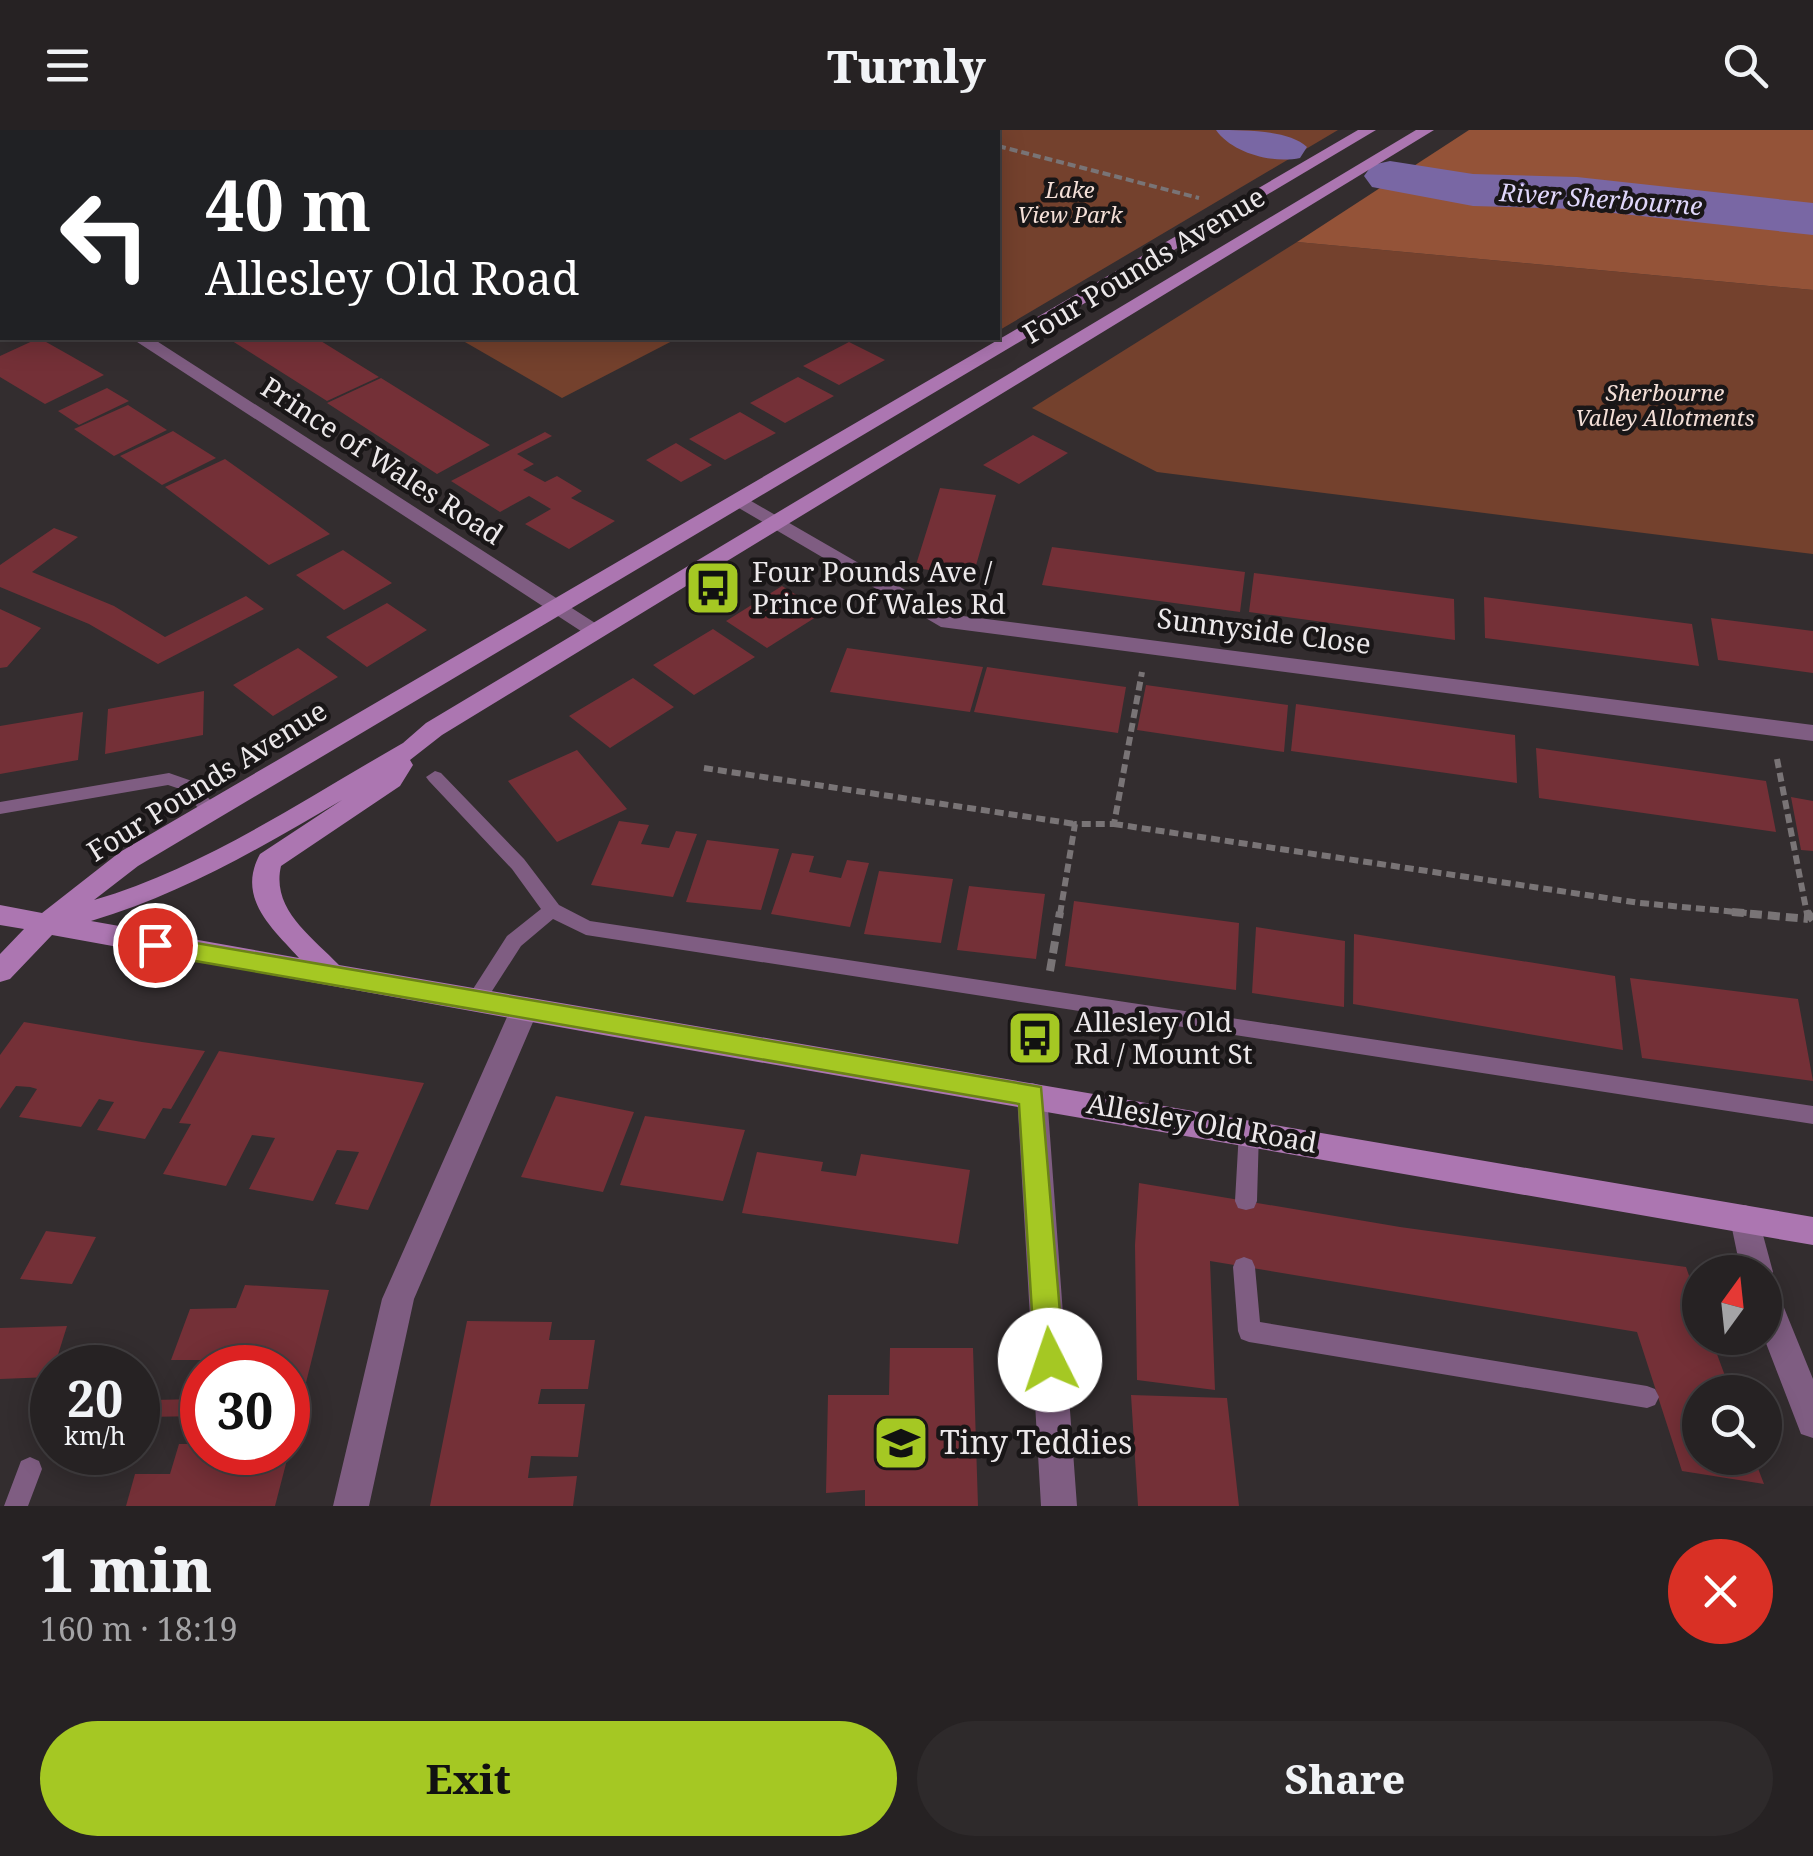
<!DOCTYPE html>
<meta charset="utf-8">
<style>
body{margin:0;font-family:"Noto Serif",serif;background:#2e2a2b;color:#f1f3f6;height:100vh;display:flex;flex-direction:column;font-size:38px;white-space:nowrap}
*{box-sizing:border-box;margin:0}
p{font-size:32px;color:#a4a4a6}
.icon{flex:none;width:55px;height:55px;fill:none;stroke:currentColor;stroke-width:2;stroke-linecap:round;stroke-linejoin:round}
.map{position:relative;height:1376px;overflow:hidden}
.side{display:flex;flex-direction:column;background:#262223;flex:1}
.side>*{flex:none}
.top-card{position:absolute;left:0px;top:0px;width:1000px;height:210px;box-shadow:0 5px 25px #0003,0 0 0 2px #423f41;background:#202124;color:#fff;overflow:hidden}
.needle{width:65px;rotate:15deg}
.tools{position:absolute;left:1682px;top:1125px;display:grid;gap:20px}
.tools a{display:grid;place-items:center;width:100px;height:100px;border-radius:50%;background:#262223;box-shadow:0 5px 25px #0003,0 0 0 2px #423f41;font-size:50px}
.speed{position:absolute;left:30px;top:1215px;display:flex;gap:20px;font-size:50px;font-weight:700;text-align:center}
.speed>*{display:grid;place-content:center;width:130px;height:130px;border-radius:50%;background:#262223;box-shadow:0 5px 25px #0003,0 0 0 2px #423f41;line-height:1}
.speed small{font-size:25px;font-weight:400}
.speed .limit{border:15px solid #d22;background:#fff;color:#111}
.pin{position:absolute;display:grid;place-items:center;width:85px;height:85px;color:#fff;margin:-42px;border:5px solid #fff;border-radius:50%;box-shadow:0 2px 10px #0007}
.me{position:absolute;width:110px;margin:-55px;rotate:356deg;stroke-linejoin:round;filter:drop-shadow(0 0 8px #0008)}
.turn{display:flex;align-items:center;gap:35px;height:210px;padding:0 40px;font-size:45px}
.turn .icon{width:130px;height:130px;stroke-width:2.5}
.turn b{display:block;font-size:70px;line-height:85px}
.round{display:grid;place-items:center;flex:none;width:105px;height:105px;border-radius:52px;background:#2e2a2b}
.summary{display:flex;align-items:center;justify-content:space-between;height:170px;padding:0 40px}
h1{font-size:60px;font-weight:800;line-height:75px}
.primary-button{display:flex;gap:20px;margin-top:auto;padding:20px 40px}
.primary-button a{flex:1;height:115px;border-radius:60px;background:#a5c823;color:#111;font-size:40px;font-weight:800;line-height:115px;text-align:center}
.primary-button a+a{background:#2e2a2b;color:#f1f3f6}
header{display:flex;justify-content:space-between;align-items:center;height:130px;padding:0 40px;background:#262223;font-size:45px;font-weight:800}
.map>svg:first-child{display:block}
.green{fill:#74412d}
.forest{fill:#945338}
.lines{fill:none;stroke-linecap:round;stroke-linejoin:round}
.river{fill:#7967a4;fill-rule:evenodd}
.building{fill:#743037}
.path-far2{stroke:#797476;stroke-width:4;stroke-dasharray:8 4;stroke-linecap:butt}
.path-far1{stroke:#797476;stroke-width:6;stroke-dasharray:9 5;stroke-linecap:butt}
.path{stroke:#797476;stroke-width:8;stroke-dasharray:12 6;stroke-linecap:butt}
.service{fill:#7f5d82;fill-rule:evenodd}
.minor{fill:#7f5d82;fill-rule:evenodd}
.secondary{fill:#ac76b1;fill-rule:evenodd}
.route{fill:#a5c823;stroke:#6b8217;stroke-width:2.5}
.labels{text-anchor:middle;stroke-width:9;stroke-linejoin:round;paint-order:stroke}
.far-park-label{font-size:22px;font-style:italic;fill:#f4dfd7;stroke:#191617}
.far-water-label{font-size:25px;font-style:italic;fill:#dfd6fa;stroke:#191617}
.street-label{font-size:28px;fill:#ece8ea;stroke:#191617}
.poi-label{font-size:28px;fill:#ece8ea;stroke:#191617;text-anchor:start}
.near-poi-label{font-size:32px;fill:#ece8ea;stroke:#191617;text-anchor:start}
</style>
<header><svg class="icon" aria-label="menu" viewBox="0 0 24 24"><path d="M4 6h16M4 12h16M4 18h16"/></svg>Turnly<svg class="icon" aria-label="search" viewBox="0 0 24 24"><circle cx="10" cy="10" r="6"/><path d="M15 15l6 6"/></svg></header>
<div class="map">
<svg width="1813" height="1376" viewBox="0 0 1813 1376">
<rect width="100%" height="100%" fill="#332d2f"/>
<path class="green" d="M 0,0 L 1338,0 L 998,201 L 998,2 L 2,2 L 2,17 Z
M 1297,112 L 1813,160 L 1813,424 L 1157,342 L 1032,278 Z
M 458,208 L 678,208 L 562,268 Z"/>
<path class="forest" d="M 1469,0 L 1813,0 L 1813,160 L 1297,112 Z"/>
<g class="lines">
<path class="river" d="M 1216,0 C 1245,0 1289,0 1307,17 L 1300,28 C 1273,34 1232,23 1216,0 Z
M 1390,31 L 1473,44 L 1577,47 L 1813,73 L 1813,105 L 1577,79 L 1473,76 L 1372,57 L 1364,46 L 1372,35 Z"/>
</g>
<path class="building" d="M 39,208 L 71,226 L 104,245 L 45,274 L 0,247 L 0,226 Z
M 234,208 L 316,208 L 379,247 L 327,271 L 229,209 Z
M 849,212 L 885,230 L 839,255 L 803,236 Z
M 798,247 L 834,266 L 785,293 L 750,273 Z
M 381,248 L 468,302 L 490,315 L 437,344 L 327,273 Z
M 107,258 L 129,271 L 79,295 L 58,281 Z
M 128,275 L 167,300 L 114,326 L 74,299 Z
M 740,282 L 776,303 L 725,330 L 689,309 Z
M 173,301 L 216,328 L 162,355 L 120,326 Z
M 545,302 L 552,306 L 517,324 L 534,334 L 523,340 L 545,352 L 557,346 L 582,361 L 571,368 L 615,391 L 569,419 L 525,394 L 551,379 L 529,366 L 500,382 L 451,351 Z
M 1033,305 L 1068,323 L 1019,354 L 983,335 Z
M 676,313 L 712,335 L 681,352 L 646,330 Z
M 225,329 L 294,378 L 330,404 L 269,435 L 165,357 Z
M 940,358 L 996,365 L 973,446 L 915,438 Z
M 54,398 L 78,407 L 32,442 L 114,476 L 165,507 L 246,466 L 264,479 L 158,534 L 89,494 L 0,457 L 0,435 Z
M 1052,417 L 1245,442 L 1240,482 L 1042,455 Z
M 343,420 L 392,453 L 344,480 L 296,445 Z
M 1254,443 L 1454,469 L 1455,510 L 1249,482 Z
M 782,456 L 824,482 L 767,518 L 726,491 Z
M 1484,467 L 1692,494 L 1699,536 L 1485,508 Z
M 387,473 L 427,500 L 367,537 L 326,507 Z
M 0,479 L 41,498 L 7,537 L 0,538 Z
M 1711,488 L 1813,501 L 1813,543 L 1718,530 Z
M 713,499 L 755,527 L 694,565 L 653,535 Z
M 298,518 L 338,547 L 273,586 L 233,555 Z
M 847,518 L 983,537 L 970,582 L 830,562 Z
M 987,537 L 1126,557 L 1118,603 L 974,582 Z
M 633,548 L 674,577 L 610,618 L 569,586 Z
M 1146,555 L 1288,575 L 1284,622 L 1137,600 Z
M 204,561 L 203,605 L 105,624 L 108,579 Z
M 1296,574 L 1515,605 L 1517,653 L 1291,621 Z
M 83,582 L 78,630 L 0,644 L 0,596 Z
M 1536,618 L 1766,651 L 1776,702 L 1539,668 Z
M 577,620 L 627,679 L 557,712 L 508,651 Z
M 1791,667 L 1813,671 L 1813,721 L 1801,720 Z
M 619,691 L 649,695 L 641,714 L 669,718 L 676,701 L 697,704 L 673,767 L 591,755 Z
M 707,710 L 779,719 L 761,780 L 686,772 Z
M 792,723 L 814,726 L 809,742 L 841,748 L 847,730 L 869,733 L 850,797 L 771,784 Z
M 879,741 L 953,749 L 941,813 L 864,804 Z
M 969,756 L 1045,764 L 1036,829 L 957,820 Z
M 1074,771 L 1239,793 L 1236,860 L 1065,836 Z
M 1256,797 L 1345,811 L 1344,877 L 1252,863 Z
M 1354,804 L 1615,846 L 1623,920 L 1353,874 Z
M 1630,848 L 1798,869 L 1813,951 L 1642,928 Z
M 24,892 L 142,912 L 205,921 L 171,979 L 163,978 L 145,1009 L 97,1000 L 114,972 L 107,971 L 99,969 L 81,997 L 19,987 L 37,959 L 30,957 L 16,956 L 0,979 L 0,925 Z
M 219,921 L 424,953 L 368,1080 L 335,1074 L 359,1022 L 337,1020 L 313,1071 L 249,1059 L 275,1008 L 252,1005 L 226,1056 L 163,1044 L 191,994 L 179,993 Z
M 556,966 L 634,982 L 603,1062 L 521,1047 Z
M 645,986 L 745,1000 L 723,1071 L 620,1055 Z
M 757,1022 L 823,1032 L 821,1041 L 856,1046 L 861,1024 L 970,1040 L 958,1114 L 742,1083 Z
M 1139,1053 L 1400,1097 L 1686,1137 L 1700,1177 L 1700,1208 L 1711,1208 L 1731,1262 L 1700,1262 L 1700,1328 L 1754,1328 L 1764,1354 L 1682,1341 L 1637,1202 L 1210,1131 L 1215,1260 L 1137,1250 L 1135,1115 Z
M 46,1101 L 96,1107 L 72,1154 L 20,1149 Z
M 245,1155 L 329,1160 L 289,1321 L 288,1238 L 241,1238 L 243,1230 L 171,1230 L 190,1179 L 236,1178 Z
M 467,1191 L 552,1192 L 549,1210 L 595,1210 L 588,1259 L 541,1259 L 538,1274 L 585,1274 L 578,1327 L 531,1326 L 528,1348 L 577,1346 L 573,1376 L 430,1376 Z
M 67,1196 L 51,1247 L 0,1249 L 0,1198 Z
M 890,1218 L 973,1218 L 978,1376 L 865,1376 L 865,1360 L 826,1363 L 828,1265 L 889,1265 Z
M 1131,1265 L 1227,1268 L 1239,1376 L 1138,1376 Z
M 202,1269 L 202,1286 L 145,1287 L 150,1270 Z
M 179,1314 L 202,1314 L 202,1322 L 289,1322 L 275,1376 L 126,1376 L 135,1344 L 170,1344 Z"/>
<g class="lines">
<path class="path-far2" d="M 166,0 L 170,2
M 946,0 L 954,2
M 998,16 L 1199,68"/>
<path class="path-far1" d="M 1777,629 L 1807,784
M 704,638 L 1075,694
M 1114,694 L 1640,773 L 1758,784
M 1060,784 L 1075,694 L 1114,694 L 1142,542"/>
<path class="path" d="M 1732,782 L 1808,789
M 1807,782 L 1813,790
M 1050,841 L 1060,782"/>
<path class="service" d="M 435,641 L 441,643 L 524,729 L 559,775 L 590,791 L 1813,976 L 1813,994 L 586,805 L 553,789 L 521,816 L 483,875 L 476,878 L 469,875 L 466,870 L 507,806 L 541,779 L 512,739 L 429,651 L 426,647 Z
M 169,643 L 192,651 L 216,676 L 219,680 L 216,684 L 204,684 L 180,659 L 168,655 L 0,684 L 0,672 Z
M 1249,992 L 1256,995 L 1259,1001 L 1257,1071 L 1254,1078 L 1246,1080 L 1238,1078 L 1235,1071 L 1239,1001 L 1242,995 Z
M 1244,1127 L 1252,1130 L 1255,1137 L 1260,1192 L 1647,1256 L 1655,1259 L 1659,1267 L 1655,1275 L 1647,1278 L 1249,1212 L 1241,1209 L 1238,1201 L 1233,1137 L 1236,1130 Z
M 30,1327 L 39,1331 L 42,1339 L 28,1376 L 4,1376 L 21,1331 Z"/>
<path class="minor" d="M 0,146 L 2,146 L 2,156 L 0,156 Z
M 131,208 L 152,208 L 606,500 L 603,505 L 587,505 Z
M 739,364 L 947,484 L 1813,595 L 1813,611 L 941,497 L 732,374 L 732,366 Z
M 525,867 L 535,870 L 539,878 L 414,1169 L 369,1376 L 333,1376 L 382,1169 L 511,878 L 515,870 Z
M 1032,953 L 1042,956 L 1047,965 L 1077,1376 L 1041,1376 L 1017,965 L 1022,956 Z
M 1745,1075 L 1756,1079 L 1773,1142 L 1765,1153 L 1776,1158 L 1813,1249 L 1813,1308 L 1801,1304 L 1764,1208 L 1765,1142 L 1741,1142 L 1730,1089 L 1734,1079 Z"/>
<path class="secondary" d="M 1358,0 L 1376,0 L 138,736 L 94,770 C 205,737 303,670 403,613 L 426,593 L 1416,0 L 1434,0 L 442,605 L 410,630 L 413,635 L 400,656 L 281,736 C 271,779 311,806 339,835 L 1813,1087 L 1813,1115 L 609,906 L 52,805 L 10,849 L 0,852 L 0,824 L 24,799 L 0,795 L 0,775 L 42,783 L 120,722 ZM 342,670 L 260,724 C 236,768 272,798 299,828 L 91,791 C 182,764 260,718 342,670 Z"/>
</g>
<path class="route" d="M 155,806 L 1041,957 L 1064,1230 L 1060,1240 L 1050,1244 L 1039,1240 L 1035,1230 L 1019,974 L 155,824 L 143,815 Z"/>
<defs>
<g id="bus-square" transform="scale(2.875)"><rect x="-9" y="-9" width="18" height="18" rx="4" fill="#a5c823" stroke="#191617"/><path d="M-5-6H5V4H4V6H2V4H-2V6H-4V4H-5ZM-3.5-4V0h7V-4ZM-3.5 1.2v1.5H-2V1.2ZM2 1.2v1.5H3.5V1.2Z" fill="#111"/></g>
<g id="school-square" transform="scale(2.875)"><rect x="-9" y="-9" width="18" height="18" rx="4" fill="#a5c823" stroke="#191617"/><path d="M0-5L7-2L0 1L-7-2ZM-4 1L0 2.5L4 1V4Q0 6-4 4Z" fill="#111"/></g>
</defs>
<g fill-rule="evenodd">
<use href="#bus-square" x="713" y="458"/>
<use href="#bus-square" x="1035" y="908"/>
<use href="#school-square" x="901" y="1313"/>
</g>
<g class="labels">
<g class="far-park-label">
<text x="1070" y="68">Lake<tspan x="1070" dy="25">View Park</tspan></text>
<text x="1665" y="271">Sherbourne<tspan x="1665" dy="25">Valley Allotments</tspan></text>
</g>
<g class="far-water-label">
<text transform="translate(1601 69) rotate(4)" y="9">River Sherbourne</text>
</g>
<g class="street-label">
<text transform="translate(1144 135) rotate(-31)" y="10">Four Pounds Avenue</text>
<text transform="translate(382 331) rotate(33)" y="10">Prince of Wales Road</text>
<text transform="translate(1264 501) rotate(7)" y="10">Sunnyside Close</text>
<text transform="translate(207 651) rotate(-32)" y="10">Four Pounds Avenue</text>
<text transform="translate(1202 993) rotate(10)" y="10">Allesley Old Road</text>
</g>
<g class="poi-label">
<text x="752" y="452">Four Pounds Ave /<tspan x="752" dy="32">Prince Of Wales Rd</tspan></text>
<text x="1074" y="902">Allesley Old<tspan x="1074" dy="32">Rd / Mount St</tspan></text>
</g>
<g class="near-poi-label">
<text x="940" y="1324">Tiny Teddies</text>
</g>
</g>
</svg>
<div class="tools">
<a><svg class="needle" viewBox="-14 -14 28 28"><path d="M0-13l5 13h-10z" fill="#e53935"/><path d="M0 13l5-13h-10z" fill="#a4a4a6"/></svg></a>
<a><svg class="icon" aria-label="search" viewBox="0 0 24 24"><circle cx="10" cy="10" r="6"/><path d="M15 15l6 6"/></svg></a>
</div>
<div class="speed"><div>20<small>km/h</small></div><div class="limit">30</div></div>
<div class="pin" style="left:155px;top:815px;background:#d93025"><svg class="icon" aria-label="arrive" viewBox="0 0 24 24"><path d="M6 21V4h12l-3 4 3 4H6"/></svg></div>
<svg class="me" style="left:1050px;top:1230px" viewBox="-20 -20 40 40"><circle r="19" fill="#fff"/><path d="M0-13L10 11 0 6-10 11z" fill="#a5c823"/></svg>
<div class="top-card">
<div class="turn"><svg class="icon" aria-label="left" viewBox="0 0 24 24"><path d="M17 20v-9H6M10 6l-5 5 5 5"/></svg><div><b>40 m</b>Allesley Old Road</div></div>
</div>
</div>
<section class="side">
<div class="summary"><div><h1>1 min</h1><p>160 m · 18:19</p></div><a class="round" style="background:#d93025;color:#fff"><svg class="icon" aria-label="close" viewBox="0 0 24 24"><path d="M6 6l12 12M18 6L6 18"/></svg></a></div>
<div class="primary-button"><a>Exit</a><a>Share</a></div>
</section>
